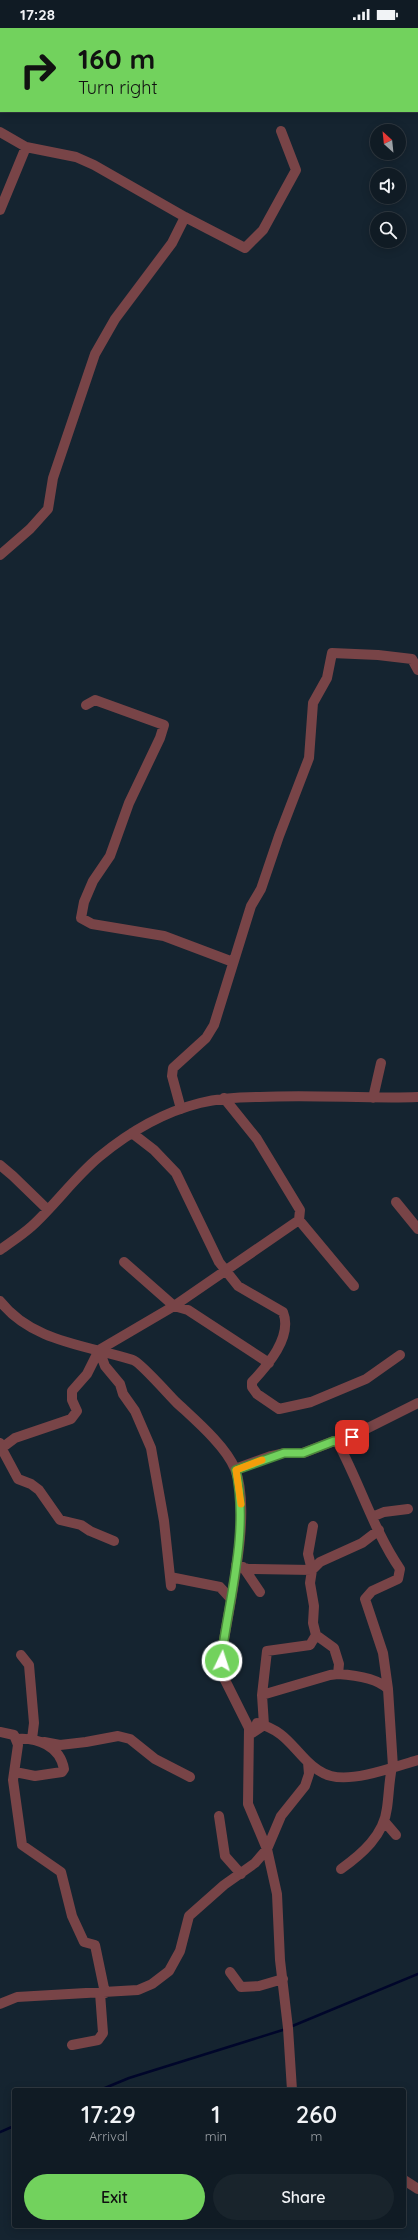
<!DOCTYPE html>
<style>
body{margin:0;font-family:Quicksand,sans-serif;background:#19242c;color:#f1f3f6;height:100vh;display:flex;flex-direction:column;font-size:15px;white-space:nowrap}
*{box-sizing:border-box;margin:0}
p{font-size:13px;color:#9ca1a6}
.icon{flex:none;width:22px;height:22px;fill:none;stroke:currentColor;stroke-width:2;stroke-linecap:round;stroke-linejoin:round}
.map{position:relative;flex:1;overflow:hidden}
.details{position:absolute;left:12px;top:2060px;width:394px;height:140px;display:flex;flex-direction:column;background:#101b24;border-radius:4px;box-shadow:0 2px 10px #0003,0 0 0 1px #303941}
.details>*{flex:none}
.guide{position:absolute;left:0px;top:0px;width:418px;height:84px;box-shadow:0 2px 10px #0003,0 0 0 1px #303941;background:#72d25d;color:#111;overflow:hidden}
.needle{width:26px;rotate:333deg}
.controls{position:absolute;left:370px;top:96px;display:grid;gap:8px}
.controls a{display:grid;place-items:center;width:36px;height:36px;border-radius:50%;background:#101b24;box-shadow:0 2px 10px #0003,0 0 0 1px #303941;font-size:20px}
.pin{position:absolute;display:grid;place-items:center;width:34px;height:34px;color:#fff;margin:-17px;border-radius:8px;box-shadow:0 2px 6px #0006}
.me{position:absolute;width:44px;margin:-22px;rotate:4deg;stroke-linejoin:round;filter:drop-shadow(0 0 3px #0008)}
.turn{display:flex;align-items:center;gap:14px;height:84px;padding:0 12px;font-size:18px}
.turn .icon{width:52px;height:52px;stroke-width:2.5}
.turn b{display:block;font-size:28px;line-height:34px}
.eta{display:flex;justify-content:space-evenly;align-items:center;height:68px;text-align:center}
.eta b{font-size:24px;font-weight:600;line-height:28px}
.primary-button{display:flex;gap:8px;margin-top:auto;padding:8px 12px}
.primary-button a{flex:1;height:46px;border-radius:24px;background:#72d25d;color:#111;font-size:16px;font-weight:600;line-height:46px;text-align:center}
.primary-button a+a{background:#19242c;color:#f1f3f6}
.status{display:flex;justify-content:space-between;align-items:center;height:28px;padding:0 20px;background:#101b24;direction:ltr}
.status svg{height:11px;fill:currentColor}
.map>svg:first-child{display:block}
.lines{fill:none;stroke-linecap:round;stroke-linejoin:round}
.stream{stroke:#00062a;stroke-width:2.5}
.minor{stroke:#784447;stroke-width:10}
.route-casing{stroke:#4a883c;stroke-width:10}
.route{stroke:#72d25d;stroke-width:7}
.slow{stroke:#f59e0b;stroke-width:7}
</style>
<div class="status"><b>17:28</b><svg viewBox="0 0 49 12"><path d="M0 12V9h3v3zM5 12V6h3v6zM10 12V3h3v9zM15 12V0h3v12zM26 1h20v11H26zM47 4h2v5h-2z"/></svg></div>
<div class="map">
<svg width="418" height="2212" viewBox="0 0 418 2212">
<rect width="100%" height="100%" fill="#152430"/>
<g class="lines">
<path class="stream" d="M 290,1999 L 418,1946
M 100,2062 L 129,2050 L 286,2001
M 0,2104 L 14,2098"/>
<path class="minor" d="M 0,104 L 26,119 L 76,129 L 94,137 L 185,189 L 245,220 L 263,202 L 296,142 L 281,103
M 0,182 L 26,119
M 0,527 L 30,501 L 48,481 L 53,450 L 95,326 L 115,291 L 172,215 L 185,189
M 86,677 L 95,672 L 164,697 L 160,710 L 129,775 L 110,828 L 93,853 L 84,874 L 81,890 L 92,896 L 164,908 L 233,934
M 373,1070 L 381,1035
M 181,1081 L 172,1048 L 173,1040 L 206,1010 L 214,997 L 251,878 L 261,861 L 279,808 L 309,730 L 313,675 L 327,650 L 332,625 L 378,627 L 412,631 L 418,642
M 132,1105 L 154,1122 L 176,1145 L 219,1234 L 238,1258 L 283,1284 C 293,1309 267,1338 252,1354 L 252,1359 L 257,1366 L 279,1381 L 311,1374 L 366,1351 L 400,1327
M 0,1137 L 13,1148 L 47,1181
M 396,1174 L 418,1201
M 299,1192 L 354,1258
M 0,1222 C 11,1214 22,1207 32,1198 C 56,1176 74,1150 99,1129 C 128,1105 164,1084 200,1075 C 220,1070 240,1069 260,1069 C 313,1066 365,1071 418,1069
M 124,1234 L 174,1278 L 188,1282 L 269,1335
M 0,1273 C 32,1314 86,1317 133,1332 C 140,1334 168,1366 176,1374 C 194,1391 226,1418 235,1441 C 252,1483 230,1572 223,1618 L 222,1633 L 224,1650 L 249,1700 L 248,1776 L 267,1821 L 277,1866 L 280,1932 L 288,2000 L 292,2062
M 99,1322 L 105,1338 L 120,1356 L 123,1366 L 135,1383 L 151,1420 L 164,1493 L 171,1558
M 0,1415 L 3,1419 L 15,1410 L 71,1391 L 77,1383 L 72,1372 L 72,1363 L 87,1346 L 99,1322 L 174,1278 L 299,1192 L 300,1182 L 257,1111 L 224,1070
M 338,1415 L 418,1375
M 3,1423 L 18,1451 L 31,1456 L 39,1462 L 60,1492 L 81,1497 L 90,1503 L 114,1513
M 235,1441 L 271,1428 L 284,1425 L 303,1425 L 334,1413 L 338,1415 C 360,1456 374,1503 400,1541 L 398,1551 L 372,1563 L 365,1571 L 383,1625 L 388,1661 L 393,1739
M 372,1489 L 384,1484 L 408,1481
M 236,1537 L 248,1541 L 312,1542 L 308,1526 L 313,1498
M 243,1539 L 260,1564
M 170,1549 L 220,1559 L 230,1570
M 21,1627 L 29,1637 L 34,1695 L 32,1711
M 338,1646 C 354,1647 377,1650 388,1661
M 262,1667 L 330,1647 L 338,1646 L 339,1636 L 334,1620 L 316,1607
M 257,1695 C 284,1703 289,1715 307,1733 C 313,1739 323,1746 331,1748 C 355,1754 394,1739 418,1732
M 0,1704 L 14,1707 L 18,1717 L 13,1752 L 22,1817 L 61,1844 L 72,1888 L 84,1914 L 95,1917 L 105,1965
M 249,1707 L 264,1697 L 262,1667 L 267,1623 L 310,1617 L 316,1607 L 313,1595 L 314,1578 L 310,1555 L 312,1542 L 320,1534 L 362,1515 L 379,1502
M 44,1714 L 60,1717 L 86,1714 L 118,1708 L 130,1711 L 155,1731 L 190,1749
M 15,1744 L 35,1748 L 62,1744 L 64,1741 C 60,1718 37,1709 16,1711
M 219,1788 L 225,1828 L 241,1846
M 384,1793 L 396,1807
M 341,1841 C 362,1826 384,1807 387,1780 C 389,1766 389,1753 392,1739
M 230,1944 L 241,1959 L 259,1958 L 283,1951
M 0,1976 L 17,1969 L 138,1962 L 152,1956 L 169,1943 L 180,1923 L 189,1888 L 224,1857 L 255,1835 L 267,1821 L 281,1788 L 305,1758 L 309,1746 L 308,1734
M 72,2017 L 98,2012 L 103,2005 L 100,1965
M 404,2152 L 418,2161"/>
</g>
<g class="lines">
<g class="route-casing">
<path id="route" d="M 222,1633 L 223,1618 C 232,1559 248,1500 236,1442 L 284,1425 L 303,1425 L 334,1413 L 338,1415 L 352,1409"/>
</g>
<use href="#route" class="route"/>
<path class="slow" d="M 241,1476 L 236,1442 L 262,1432"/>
</g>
</svg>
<div class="controls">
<a><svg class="needle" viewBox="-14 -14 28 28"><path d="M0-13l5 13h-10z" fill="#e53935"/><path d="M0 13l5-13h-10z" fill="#9ca1a6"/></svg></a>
<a><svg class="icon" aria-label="sound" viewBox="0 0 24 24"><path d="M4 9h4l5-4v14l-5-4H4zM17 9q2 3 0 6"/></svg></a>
<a><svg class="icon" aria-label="search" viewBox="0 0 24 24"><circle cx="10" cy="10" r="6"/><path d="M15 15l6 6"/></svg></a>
</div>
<div class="pin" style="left:352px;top:1409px;background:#d93025"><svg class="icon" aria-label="arrive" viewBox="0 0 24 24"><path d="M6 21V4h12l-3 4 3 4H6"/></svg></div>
<svg class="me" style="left:222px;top:1633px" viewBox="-20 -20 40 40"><circle r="17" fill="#72d25d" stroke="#fff" stroke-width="3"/><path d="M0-11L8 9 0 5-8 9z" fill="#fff"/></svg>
<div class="guide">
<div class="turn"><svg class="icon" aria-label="right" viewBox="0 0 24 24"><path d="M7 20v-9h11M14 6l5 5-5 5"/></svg><div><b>160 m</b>Turn right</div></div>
</div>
<section class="details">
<div class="eta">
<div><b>17:29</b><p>Arrival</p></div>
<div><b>1</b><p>min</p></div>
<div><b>260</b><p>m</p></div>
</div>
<div class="primary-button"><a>Exit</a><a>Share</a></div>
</section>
</div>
